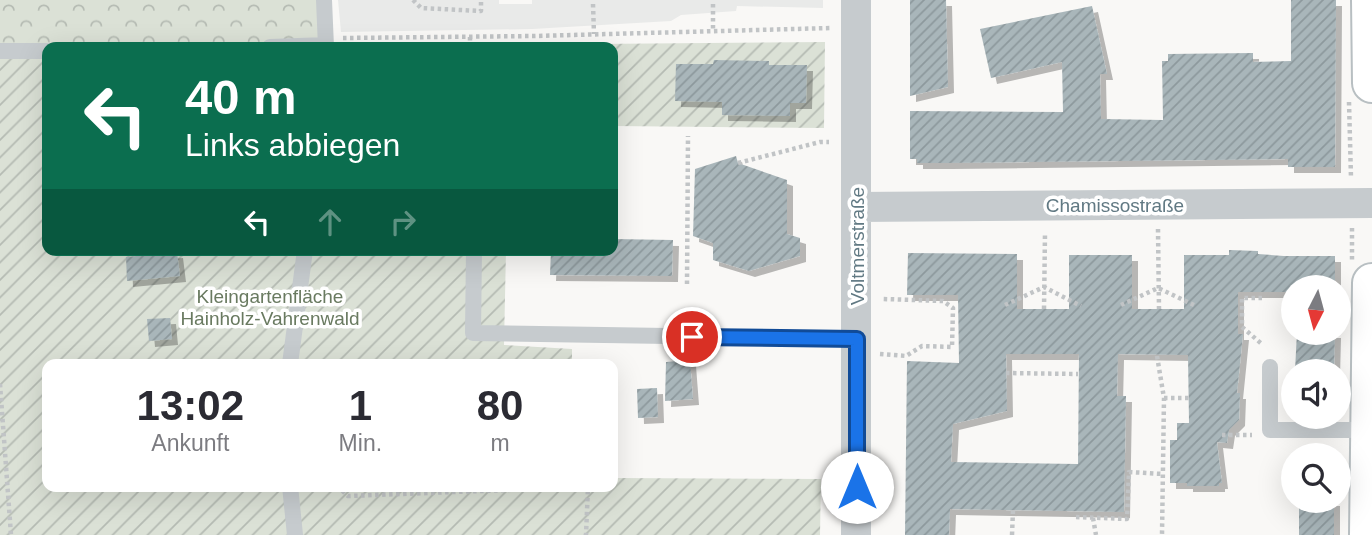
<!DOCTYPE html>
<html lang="de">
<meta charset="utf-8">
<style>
body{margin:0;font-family:Arial,sans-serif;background:#f7f7f7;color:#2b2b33;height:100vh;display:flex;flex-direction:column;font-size:26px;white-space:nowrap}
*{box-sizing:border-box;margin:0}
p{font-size:23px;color:#7c7c81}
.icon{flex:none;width:38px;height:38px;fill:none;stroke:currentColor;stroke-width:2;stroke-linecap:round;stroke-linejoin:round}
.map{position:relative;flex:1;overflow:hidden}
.panel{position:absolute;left:42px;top:359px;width:576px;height:133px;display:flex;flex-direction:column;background:#fff;border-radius:14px;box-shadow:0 7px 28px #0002}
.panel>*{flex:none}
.top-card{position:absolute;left:42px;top:42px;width:576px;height:214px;border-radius:14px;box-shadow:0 7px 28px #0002;background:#0b6e4f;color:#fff;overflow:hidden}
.needle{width:46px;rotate:186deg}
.controls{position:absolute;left:1281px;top:275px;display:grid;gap:14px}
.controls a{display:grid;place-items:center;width:70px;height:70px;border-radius:50%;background:#fff;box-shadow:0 7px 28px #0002;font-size:35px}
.pin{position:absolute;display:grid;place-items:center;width:60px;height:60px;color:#fff;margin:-30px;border:4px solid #fff;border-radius:50%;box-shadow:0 2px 7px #0007}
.me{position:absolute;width:77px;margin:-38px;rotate:0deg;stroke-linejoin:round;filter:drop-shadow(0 0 5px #0008)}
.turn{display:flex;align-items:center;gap:24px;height:147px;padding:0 28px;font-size:32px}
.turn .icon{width:91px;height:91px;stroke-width:2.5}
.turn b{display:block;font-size:49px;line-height:60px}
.lanes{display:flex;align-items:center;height:66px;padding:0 28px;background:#0003;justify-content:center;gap:35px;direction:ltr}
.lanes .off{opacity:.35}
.eta{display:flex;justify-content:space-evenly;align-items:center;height:119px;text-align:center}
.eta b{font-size:42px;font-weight:800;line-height:49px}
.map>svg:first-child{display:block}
.built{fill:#e9eae9}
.forest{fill:url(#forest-crowns)}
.garden{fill:url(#garden-furrows)}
.building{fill:url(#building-hatch);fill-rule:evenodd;filter:url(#shadow)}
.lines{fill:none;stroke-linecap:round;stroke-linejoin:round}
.secondary-casing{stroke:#b8bfc2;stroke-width:42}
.path{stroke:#c1c4c6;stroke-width:4.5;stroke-dasharray:3.5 3.5;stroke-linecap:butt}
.service{stroke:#c6cbce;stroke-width:16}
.minor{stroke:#c6cbce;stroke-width:30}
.secondary{stroke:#fff;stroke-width:38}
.route-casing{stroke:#114b97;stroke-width:18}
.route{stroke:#1a73e8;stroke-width:12}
.labels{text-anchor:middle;stroke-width:7;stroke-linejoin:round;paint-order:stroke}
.street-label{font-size:19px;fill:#617983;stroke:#fff}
.park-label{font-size:19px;fill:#697a60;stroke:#fff}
</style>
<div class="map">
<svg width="1372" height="535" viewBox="0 0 1372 535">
<defs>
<pattern id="forest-crowns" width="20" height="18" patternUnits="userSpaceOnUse" patternTransform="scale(1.75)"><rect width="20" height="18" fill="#dbe1d6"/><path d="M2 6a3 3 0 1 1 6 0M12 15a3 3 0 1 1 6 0" fill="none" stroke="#b5bbb3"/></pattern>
<pattern id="garden-furrows" width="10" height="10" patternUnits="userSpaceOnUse" patternTransform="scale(1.75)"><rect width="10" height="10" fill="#dbe1d6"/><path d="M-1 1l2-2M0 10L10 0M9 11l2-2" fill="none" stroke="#b5bbb3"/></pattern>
<pattern id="building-hatch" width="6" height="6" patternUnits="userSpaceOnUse" patternTransform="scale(1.75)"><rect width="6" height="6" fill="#a9b6ba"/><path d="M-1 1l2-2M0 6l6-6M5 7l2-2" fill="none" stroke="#8d999d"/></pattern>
<filter id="shadow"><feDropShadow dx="6" dy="6" stdDeviation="0" flood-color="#0004"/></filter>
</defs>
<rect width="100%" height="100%" fill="#f9f8f6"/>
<path class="built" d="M 338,0 L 499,0 L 499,4 L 532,4 L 532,0 L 823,0 L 823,8 L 737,6 L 736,11 L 681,15 L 671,21 L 532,29 L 341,32 Z"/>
<path class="forest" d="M 0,0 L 324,0 L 326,45 L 47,47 L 0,51 Z"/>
<path class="garden" d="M 825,42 L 824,128 L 613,126 L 612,47 L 270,47 Z
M 0,51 L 47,51 L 47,250 L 506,250 L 504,345 L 572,349 L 572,364 L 47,364 L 47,486 L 612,486 L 613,478 L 821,479 L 820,535 L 0,535 Z"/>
<path class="building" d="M 910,0 L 946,0 L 948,87 L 910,96 Z
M 1291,0 L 1336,0 L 1335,167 L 1288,167 L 1288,159 L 946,163 L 917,163 L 917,159 L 910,159 L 910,111 L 1063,112 L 1062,62 L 991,78 L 980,29 L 1092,6 L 1107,74 L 1100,74 L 1101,119 L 1163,120 L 1162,61 L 1168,61 L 1168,54 L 1253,53 L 1253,62 L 1291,61 Z
M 714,60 L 769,61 L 769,65 L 807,65 L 806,103 L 790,103 L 790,116 L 722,115 L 722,102 L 675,101 L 676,64 L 713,64 Z
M 736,156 L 738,163 L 787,180 L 787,234 L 800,238 L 800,256 L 749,271 L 713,260 L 713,243 L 693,236 L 695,169 Z
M 612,239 L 673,240 L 672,276 L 550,275 L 551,250 L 612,250 Z
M 1229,250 L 1258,251 L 1258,254 L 1284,256 L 1335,256 L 1335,287 L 1293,287 L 1293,292 L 1238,292 L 1238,334 L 1243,334 L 1237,393 L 1240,393 L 1239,420 L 1229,430 L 1227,443 L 1217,442 L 1222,483 L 1219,483 L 1219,486 L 1187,486 L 1187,483 L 1170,483 L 1170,440 L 1177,440 L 1177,423 L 1189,423 L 1188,355 L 1118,354 L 1117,396 L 1126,396 L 1124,512 L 950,509 L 949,535 L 905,535 L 907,361 L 959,363 L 958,295 L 907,295 L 908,253 L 1017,254 L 1017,309 L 1069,309 L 1069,255 L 1132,255 L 1132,309 L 1184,309 L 1184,255 L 1229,255 ZM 1006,354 L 1079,354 L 1078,464 L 951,462 L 953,424 L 1007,411 Z
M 177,252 L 180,276 L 127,281 L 126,257 Z
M 170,318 L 172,339 L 149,341 L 147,319 Z
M 1297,332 L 1335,332 L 1334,371 L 1295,371 Z
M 690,360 L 693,399 L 665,401 L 666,362 Z
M 657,388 L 658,417 L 638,418 L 637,389 Z
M 1299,500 L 1334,500 L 1334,535 L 1299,535 Z"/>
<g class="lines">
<g class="secondary-casing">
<path id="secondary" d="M 1371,0 L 1372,83
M 1369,535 L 1372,283"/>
</g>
<path class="path" d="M 413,0 L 421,8 L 481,11 L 481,0
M 593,4 L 594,34
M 713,4 L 713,31
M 470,37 L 470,47
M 343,38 L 535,36 L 831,28
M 1349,102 L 1351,178
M 738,163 L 820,142 L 829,142
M 1352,228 L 1352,262
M 1158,229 L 1159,309
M 687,284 L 688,136
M 1262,298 L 1242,298 L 1242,327 L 1263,345
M 317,300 L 341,301
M 1005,305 L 1044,287 L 1081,306
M 1121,305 L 1158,288 L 1196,306
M 1044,309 L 1045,233
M 880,354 L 906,356 L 922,346 L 952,347 L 953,308 L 943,301 L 883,299
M 1157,356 L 1164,398 L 1162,535
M 1006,373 L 1078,374
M 0,384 L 11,535
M 1164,398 L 1189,398
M 1222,435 L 1252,435
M 337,486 L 348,496 L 588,487 L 586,535
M 1076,517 L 1127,519 L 1129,472 L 1163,474
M 1093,518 L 1096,535
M 1012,535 L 1013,510"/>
<path class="service" d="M 324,0 L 326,47
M 270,47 L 326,45
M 0,51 L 47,51
M 474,250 L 473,333 L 857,339
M 290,364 L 305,250
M 1270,367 L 1270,430 L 1372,430
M 290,486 L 295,535"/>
<path class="minor" d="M 856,0 L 856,535
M 857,207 L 1372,203"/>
<use href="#secondary" class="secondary"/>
</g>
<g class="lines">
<g class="route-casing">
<path id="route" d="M 692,337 L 857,339 L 857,487"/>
</g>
<use href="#route" class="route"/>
</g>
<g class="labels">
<g class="street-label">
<text x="1115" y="212">Chamissostraße</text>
<text transform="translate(857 246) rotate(-90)" y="7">Voltmerstraße</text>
</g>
<g class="park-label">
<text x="270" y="303">Kleingartenfläche<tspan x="270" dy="22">Hainholz-Vahrenwald</tspan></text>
</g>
</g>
</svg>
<div class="controls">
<a><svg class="needle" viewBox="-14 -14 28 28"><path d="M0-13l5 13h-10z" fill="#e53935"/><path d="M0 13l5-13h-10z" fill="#7c7c81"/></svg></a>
<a><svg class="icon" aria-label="sound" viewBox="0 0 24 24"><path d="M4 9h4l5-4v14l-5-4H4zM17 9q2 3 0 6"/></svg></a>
<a><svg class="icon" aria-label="search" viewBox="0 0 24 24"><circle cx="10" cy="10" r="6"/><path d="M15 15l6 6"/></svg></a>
</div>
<div class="pin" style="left:692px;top:337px;background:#d93025"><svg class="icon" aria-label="arrive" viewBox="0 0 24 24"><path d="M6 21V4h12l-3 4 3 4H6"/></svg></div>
<svg class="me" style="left:857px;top:487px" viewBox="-20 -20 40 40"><circle r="19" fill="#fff"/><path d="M0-13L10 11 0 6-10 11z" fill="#1a73e8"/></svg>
<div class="top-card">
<div class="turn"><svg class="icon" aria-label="left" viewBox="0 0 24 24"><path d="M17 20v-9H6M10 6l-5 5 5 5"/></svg><div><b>40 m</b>Links abbiegen</div></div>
<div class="lanes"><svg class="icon" aria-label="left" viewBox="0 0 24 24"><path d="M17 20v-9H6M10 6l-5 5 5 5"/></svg><svg class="icon off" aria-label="ahead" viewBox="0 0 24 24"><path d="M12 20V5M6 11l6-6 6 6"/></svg><svg class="icon off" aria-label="right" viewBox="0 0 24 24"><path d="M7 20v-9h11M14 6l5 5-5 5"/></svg></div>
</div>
<section class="panel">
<div class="eta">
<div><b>13:02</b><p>Ankunft</p></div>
<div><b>1</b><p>Min.</p></div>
<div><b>80</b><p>m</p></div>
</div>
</section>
</div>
